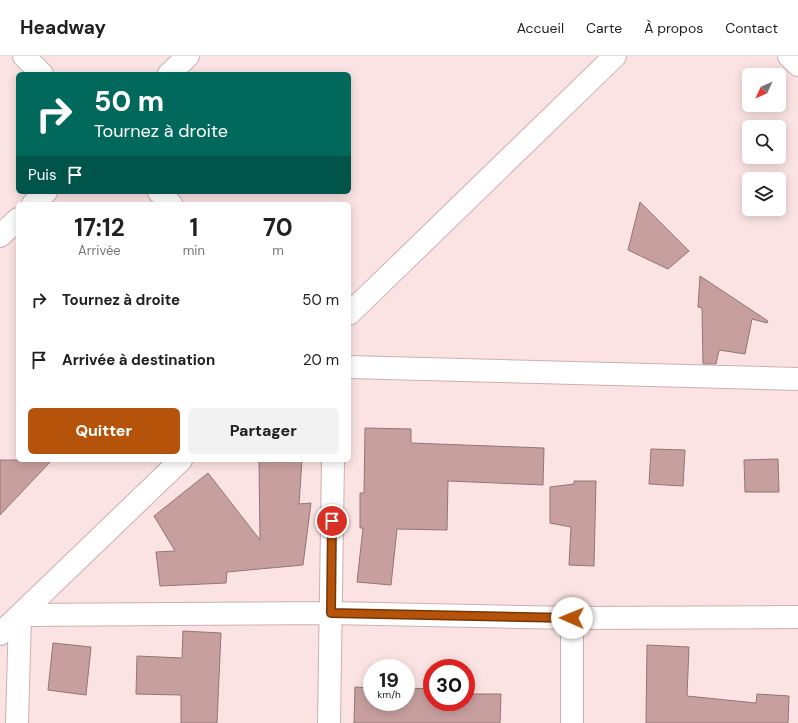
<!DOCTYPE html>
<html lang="fr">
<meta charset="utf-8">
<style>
body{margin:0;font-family:"DM Sans",sans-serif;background:#f2f2f2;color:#202124;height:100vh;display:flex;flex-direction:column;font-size:15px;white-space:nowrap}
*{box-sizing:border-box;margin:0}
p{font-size:13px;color:#757577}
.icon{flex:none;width:22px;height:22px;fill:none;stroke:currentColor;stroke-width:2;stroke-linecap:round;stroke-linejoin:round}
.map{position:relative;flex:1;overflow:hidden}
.drawer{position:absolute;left:16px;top:146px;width:335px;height:260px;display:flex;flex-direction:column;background:#fff;border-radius:6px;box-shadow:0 2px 10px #0003}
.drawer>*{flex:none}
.hud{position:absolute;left:16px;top:16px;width:335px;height:122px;border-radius:6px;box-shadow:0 2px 10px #0003;background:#00695c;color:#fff;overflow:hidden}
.needle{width:26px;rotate:226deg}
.tools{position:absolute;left:742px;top:12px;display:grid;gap:8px}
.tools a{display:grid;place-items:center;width:44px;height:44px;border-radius:6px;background:#fff;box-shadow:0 2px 10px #0003;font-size:20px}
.speed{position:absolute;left:363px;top:603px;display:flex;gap:8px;font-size:20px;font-weight:700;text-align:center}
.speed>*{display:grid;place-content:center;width:52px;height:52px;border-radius:50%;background:#fff;box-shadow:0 2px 10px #0003;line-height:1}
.speed small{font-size:10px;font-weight:400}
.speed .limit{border:6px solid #d22;background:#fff;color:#111}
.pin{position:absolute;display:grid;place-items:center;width:34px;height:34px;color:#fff;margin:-17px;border:2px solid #fff;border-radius:50%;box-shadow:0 1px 4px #0007}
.me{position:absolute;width:44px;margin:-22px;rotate:271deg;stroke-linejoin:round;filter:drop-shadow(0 0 3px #0008)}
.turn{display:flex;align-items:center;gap:14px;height:84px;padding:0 12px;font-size:18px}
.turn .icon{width:52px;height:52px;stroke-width:2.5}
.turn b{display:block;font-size:28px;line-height:34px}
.then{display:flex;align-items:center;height:38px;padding:0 12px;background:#0003;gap:8px;font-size:15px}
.eta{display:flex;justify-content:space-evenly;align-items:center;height:68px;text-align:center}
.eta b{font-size:24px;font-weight:700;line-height:28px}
.primary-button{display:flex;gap:8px;margin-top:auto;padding:8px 12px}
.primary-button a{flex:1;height:46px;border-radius:6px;background:#b45309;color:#fff;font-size:16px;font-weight:700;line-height:46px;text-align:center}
.primary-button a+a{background:#f2f2f2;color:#202124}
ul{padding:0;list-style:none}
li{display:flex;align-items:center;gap:12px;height:60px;padding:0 12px}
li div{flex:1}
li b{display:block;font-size:15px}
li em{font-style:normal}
header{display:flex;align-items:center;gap:24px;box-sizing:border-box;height:56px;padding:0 20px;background:#fff;border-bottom:1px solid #e0e0e0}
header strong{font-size:19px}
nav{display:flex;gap:22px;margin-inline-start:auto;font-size:14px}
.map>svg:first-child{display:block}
.building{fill:#c89f9f;stroke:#907676}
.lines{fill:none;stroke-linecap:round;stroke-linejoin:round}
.minor-casing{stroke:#ccb0af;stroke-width:24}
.minor{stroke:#fff;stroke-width:22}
.route-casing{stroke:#753606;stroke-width:10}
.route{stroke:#b45309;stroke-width:7}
</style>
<header>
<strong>Headway</strong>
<nav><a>Accueil</a><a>Carte</a><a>À propos</a><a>Contact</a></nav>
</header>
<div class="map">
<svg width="798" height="667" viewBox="0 0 798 667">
<rect width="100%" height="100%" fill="#fbe3e3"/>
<path class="building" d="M 640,146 L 689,195 L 668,213 L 628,194 Z
M 700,220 L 768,265 L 767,267 L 752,263 L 745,298 L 719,294 L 716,308 L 703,308 L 702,252 L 698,251 Z
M 365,372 L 411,373 L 411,387 L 544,392 L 543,429 L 448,425 L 447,474 L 397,473 L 391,529 L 357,526 L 363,472 L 360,472 L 360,437 L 364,437 Z
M 651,393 L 685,394 L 683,430 L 649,428 Z
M 778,403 L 779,436 L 745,436 L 744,404 Z
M 0,404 L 52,404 L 0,459 Z
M 259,404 L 302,404 L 299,448 L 311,447 L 303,509 L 227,516 L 226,527 L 160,530 L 156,496 L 175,495 L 154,460 L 208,417 L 260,484 Z
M 574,425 L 596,425 L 594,510 L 569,509 L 571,471 L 550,467 L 550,431 L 574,428 Z
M 183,575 L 221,577 L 217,667 L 181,667 L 181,639 L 136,638 L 137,600 L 182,602 Z
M 53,587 L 91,591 L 86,639 L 48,634 Z
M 647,589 L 689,591 L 687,640 L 756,647 L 757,638 L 789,640 L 788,667 L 646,667 Z
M 355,631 L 372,632 L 372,646 L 406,646 L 406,632 L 432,633 L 432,646 L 466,646 L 466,638 L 501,638 L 500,667 L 354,667 Z"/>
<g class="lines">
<g class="minor-casing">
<path id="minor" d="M 24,0 L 42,18
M 789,0 L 798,9
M 169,18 L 188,0
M 159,136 L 171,148
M 33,148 L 46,136
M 0,180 L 18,163
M 349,258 L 615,0
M 349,311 L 798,323
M 20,559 L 331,557 L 572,562 L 798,561
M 0,578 L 181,404
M 17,667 L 20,559
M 329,667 L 333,404
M 572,667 L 572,562"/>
</g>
<use href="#minor" class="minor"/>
</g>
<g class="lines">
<g class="route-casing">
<path id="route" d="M 332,465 L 331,557 L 572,562"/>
</g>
<use href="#route" class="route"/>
</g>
</svg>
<div class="tools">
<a><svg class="needle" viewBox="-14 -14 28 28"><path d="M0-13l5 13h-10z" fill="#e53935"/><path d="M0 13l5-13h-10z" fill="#757577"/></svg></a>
<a><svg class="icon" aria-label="search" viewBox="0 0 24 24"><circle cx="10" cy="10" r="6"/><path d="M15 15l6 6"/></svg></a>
<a><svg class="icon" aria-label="layers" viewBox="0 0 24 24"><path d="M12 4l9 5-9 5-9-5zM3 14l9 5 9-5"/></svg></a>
</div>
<div class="speed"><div>19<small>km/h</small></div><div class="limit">30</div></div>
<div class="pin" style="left:332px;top:465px;background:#d93025"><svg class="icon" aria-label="arrive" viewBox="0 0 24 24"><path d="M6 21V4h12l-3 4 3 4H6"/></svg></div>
<svg class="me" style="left:572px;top:562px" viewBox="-20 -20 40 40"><circle r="19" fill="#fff"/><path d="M0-13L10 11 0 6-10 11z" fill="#b45309"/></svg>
<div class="hud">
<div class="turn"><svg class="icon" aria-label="right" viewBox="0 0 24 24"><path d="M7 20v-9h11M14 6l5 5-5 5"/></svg><div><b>50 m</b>Tournez à droite</div></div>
<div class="then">Puis<svg class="icon" aria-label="arrive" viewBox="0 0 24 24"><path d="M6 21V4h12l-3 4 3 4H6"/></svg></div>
</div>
<section class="drawer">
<div class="eta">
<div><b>17:12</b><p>Arrivée</p></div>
<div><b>1</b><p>min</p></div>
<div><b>70</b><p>m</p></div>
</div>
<ul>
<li><svg class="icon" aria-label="right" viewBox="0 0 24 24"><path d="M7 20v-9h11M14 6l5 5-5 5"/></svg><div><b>Tournez à droite</b></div><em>50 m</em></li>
<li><svg class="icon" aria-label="arrive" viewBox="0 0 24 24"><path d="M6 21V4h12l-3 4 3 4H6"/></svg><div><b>Arrivée à destination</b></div><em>20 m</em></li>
</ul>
<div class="primary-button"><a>Quitter</a><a>Partager</a></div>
</section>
</div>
